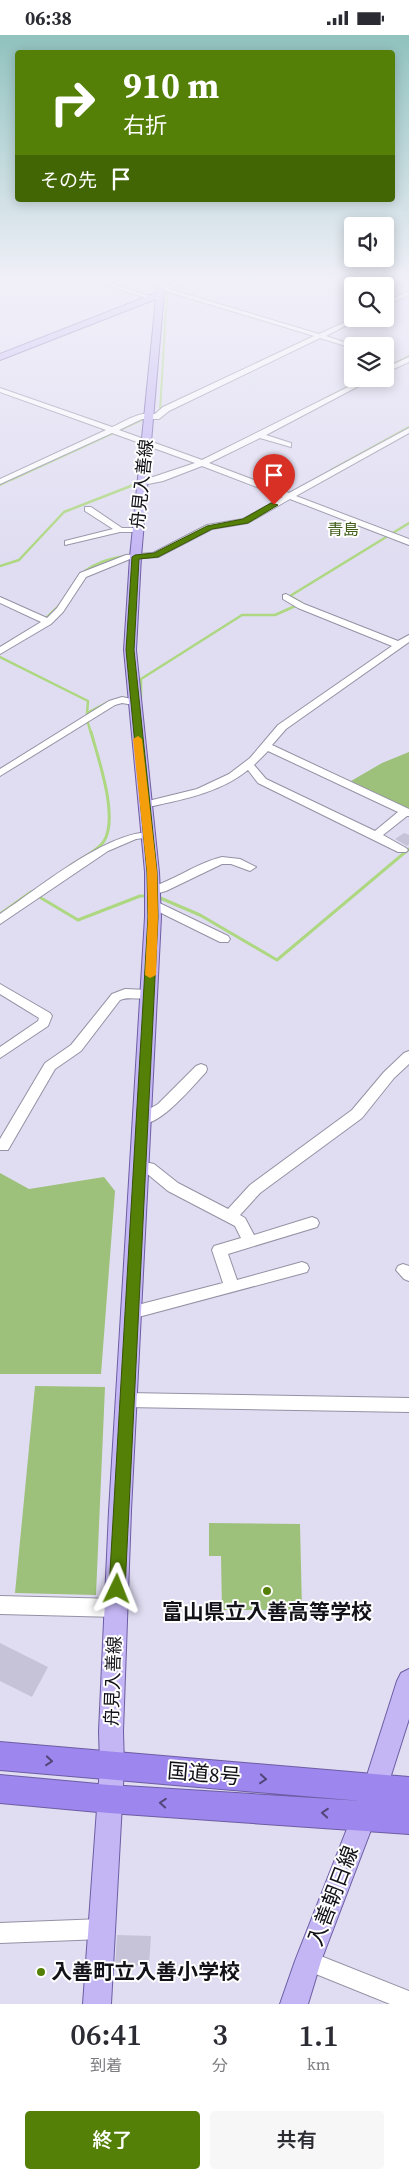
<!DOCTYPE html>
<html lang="ja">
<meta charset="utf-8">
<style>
body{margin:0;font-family:"Source Serif 4","Noto Sans JP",serif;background:#f7f7f7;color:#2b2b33;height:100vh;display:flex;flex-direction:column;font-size:19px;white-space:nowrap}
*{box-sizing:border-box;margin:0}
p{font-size:16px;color:#7c7c81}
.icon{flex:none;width:28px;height:28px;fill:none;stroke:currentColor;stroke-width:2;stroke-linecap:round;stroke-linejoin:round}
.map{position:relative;height:1969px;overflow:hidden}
.drawer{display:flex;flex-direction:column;background:#fff;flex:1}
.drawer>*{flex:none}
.hud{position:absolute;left:15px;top:15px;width:380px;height:152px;border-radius:5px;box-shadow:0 2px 12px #0003;background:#548007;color:#fff;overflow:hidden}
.tools{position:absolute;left:344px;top:182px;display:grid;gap:10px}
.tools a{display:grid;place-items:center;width:50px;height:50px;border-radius:5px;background:#fff;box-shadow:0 2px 12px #0003;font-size:25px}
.pin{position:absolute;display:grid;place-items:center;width:42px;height:42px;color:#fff;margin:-51px -21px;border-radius:50% 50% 50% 0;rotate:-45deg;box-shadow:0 0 5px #0007}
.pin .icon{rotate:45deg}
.me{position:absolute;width:55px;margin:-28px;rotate:2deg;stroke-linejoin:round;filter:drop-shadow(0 0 4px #0008)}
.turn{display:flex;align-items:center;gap:18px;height:105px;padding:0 25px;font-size:22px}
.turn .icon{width:65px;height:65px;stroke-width:2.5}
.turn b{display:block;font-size:35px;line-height:42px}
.then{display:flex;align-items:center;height:48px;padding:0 25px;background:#0003;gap:10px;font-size:19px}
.eta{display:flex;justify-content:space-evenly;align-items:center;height:85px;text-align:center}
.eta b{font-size:30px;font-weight:600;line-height:35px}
.button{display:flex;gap:10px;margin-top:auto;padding:10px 25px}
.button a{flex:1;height:58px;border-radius:5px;background:#548007;color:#fff;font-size:20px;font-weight:600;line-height:58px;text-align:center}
.button a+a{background:#f7f7f7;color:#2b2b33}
.status{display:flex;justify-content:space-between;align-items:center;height:35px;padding:0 25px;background:#fff;direction:ltr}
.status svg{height:14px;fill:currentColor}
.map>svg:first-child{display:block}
.green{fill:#9dc07a}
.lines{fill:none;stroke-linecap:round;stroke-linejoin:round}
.stream-far2{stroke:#add780;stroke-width:2}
.stream-far1{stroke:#add780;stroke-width:2.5}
.stream{stroke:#add780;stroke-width:3}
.building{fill:#c6c3d8}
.minor-casing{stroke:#9491a4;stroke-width:2}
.major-casing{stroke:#6d5da3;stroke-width:2}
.highway-casing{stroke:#6d5da3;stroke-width:2}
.minor{fill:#fff;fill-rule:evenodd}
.major{fill:#c4b6f4;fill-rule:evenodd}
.highway{fill:#9d86ed;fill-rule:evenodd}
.oneway{stroke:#514678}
.route{fill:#548007;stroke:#375305}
.slow{fill:#f59e0b}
.poi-dot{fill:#548007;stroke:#fff;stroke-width:2}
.labels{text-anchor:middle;stroke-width:4;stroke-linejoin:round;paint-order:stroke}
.far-neighbourhood-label{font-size:16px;fill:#415e1b;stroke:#fff}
.street-label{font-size:18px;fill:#131219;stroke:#fff}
.near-poi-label{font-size:21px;font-weight:bold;fill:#131219;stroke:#fff}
.near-street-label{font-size:21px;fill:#131219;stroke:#fff}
</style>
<div class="status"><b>06:38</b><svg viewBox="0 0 49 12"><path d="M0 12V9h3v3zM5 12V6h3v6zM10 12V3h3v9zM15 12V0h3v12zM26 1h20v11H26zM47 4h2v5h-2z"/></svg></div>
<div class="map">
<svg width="409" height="1969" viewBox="0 0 409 1969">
<rect width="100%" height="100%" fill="#e0ddf2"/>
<path class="green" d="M 409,717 L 409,774 L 351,746 L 382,728 Z
M 0,1138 L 29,1154 L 104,1142 L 115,1156 L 101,1339 L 0,1339 Z
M 35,1351 L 105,1352 L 96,1560 L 15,1558 Z
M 209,1488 L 300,1489 L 302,1575 L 222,1575 L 221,1521 L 209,1521 Z"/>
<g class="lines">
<path class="stream-far2" d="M 385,333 L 409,321
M 322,365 L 364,344
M 160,376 L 167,258 L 192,246
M 185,432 L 207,423
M 331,435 L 409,392
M 11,445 L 144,384"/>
<path class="stream-far1" d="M 0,450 L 14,443
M 0,531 L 19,525 L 64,477 L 141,447
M 76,545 C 88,529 113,522 132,520
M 43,586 L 61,569
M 0,622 L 88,666 L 87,679
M 124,664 L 141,663 L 141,644 L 242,580 L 275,580 L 302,568 L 290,561 L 409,488
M 87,678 L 108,667
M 87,685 L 91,698"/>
<path class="stream" d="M 70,831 C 80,824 98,816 104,806 C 119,782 98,723 91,697
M 158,862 L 200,880 L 277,925 L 409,814
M 0,879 L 31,857 L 78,885 L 140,861 L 147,861"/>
</g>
<path class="building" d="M 404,798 L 409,800 L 409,809 L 407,811 L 395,804 Z
M 0,1608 L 48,1632 L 32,1662 L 0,1646 Z
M 117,1900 L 151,1901 L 149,1931 L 115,1930 Z"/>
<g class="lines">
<g class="minor-casing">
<path id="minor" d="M 94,246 L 104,246 L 152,262 L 147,263 Z
M 179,246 L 188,246 L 169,254 L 319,299 L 345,287 L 352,280 L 354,284 L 349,289 L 326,301 L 356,311 L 352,313 L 320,303 L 169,376 L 159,384 L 142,384 L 119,395 L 202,425 L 364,344 L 372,344 L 266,400 L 291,408 L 291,412 L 260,403 L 209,428 L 289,458 L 409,393 L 409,398 L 296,461 L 409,504 L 409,510 L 290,464 L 248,488 L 212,494 L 158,522 L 130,524 L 86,542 L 63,577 L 51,589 L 0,619 L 0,612 L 41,587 L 0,568 L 0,562 L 47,583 L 57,573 L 80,538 L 126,520 L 153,518 L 207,490 L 243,484 L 283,462 L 202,431 L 163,446 L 138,451 L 138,447 L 195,428 L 112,398 L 0,449 L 0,444 L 106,395 L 0,357 L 0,353 L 112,392 C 124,387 141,375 155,379 L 163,372 L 314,301 L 159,254 Z
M 409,256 L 409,260 L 385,271 L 385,267 Z
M 409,322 L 409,327 L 385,338 L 385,333 Z
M 85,472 L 91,472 L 122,493 L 137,493 L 141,495 L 137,497 L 120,497 L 65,510 L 65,506 L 113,494 L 85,476 Z
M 286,559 L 304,569 L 398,606 L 409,600 L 409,607 L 286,694 L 272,710 L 409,774 L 409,781 L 407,781 L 383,800 L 406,813 L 408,815 L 406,817 L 398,817 L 258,748 L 248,735 C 218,759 180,765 144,773 L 139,770 L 140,768 L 197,754 L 229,739 L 250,723 L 278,690 L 392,611 L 298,573 L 283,564 L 283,560 ZM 268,716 L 398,777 L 375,796 L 266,744 L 254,730 Z
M 122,662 L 137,665 L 139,667 L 134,670 L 122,668 L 115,670 L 0,741 L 0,734 L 109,666 Z
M 148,797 L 153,800 L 152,802 L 136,804 L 108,816 L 0,889 L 0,879 C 39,853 102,800 148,797 Z
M 222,822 L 240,824 L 256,832 L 250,836 L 231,829 L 222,829 L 166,856 L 152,860 L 146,856 L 148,853 C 174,846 196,828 222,822 Z
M 153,865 L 228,901 L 230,904 L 228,907 L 220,907 L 149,872 L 147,869 L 149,866 Z
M 0,949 L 50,978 L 52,981 L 48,991 L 0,1023 L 0,1012 L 38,986 L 39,983 L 0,959 Z
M 125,954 L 149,955 L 155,959 C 148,968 131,960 120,965 L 81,1016 L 55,1034 L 8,1115 L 0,1115 L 0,1104 L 45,1028 L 71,1010 L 112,959 Z
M 409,1016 L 409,1029 L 394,1043 L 362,1083 L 260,1158 L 240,1180 L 245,1183 L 254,1200 L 312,1182 L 317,1184 L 319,1188 L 317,1192 L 228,1219 L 237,1245 L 302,1227 L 307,1229 L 309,1233 L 307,1237 L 131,1284 L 126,1283 L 123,1278 L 126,1273 L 223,1248 L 212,1215 L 214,1211 L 241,1203 L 235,1191 L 168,1156 L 145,1137 L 135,1135 L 133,1131 L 135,1127 L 140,1126 L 154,1129 L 178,1148 L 228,1174 L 250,1150 L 352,1075 L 384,1037 L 404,1018 Z
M 201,1029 L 206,1031 L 207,1034 L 206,1037 C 193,1051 157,1095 137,1089 L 135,1085 L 137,1081 L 158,1069 L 196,1031 Z
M 403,1229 L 409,1231 L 409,1246 L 404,1244 L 396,1235 L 398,1231 Z
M 126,1358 L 409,1363 L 409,1377 L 126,1372 L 120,1370 L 118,1365 L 120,1360 Z
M 0,1561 L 117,1564 L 123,1567 L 126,1573 L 123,1579 L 117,1582 L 0,1579 Z
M 102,1884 L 109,1887 L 112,1894 L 109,1901 L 102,1904 L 0,1908 L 0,1888 Z
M 308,1916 L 409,1956 L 409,1969 L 390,1969 L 301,1933 L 298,1926 L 301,1919 Z"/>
</g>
<g class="major-casing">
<path id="major" d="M 157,246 L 165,246 L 141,522 L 136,615 L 159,837 L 161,882 L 131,1476 L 123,1696 L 124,1732 L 111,1969 L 83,1969 L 100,1732 L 99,1696 L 109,1476 L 145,882 L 145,837 L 124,615 L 130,522 L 156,264 L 0,325 L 0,319 L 156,258 Z
M 409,1634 L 409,1684 L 387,1753 L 321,1926 L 308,1969 L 280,1969 L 295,1926 L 363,1753 L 397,1646 L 401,1638 Z"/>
</g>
<g class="highway-casing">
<path id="highway" d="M 0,1707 L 409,1742 L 409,1799 L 109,1778 L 0,1768 L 0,1740 L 109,1750 L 362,1766 L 0,1735 Z"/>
</g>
<use href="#minor" class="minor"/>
<use href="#major" class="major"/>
<use href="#highway" class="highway"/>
</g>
<defs><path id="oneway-chevron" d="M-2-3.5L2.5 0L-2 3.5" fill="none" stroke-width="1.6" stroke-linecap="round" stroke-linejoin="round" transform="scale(1.25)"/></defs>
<g class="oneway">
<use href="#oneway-chevron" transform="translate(49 1726) rotate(5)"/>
<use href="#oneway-chevron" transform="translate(263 1744) rotate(5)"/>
<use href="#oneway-chevron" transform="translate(163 1768) rotate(-176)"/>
<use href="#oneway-chevron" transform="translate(325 1778) rotate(-176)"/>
</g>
<linearGradient id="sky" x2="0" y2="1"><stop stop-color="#90c2be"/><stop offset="0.47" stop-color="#f1f0f9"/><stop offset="1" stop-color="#f1f0f9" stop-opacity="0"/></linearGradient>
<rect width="409" height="522" fill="url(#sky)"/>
<path class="route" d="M 271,468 L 278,470 L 248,488 L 212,494 L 158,522 L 139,524 L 134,615 L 157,837 L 158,882 L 125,1554 L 123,1559 L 117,1561 L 112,1559 L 109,1554 L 148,882 L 147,837 L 126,615 L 132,522 L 135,520 L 154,518 L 207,491 L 243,484 Z"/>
<path class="slow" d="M 138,701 L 142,704 L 157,837 L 158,882 L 156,940 L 150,943 L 145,940 L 148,882 L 147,837 L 133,704 Z"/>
<g class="poi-dot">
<circle cx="267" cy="1556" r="5"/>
<circle cx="41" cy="1937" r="5"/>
</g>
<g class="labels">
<g class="far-neighbourhood-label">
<text x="343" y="500">青島</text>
</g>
<g class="street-label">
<text transform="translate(142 449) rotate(-84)" y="6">舟見入善線</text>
<text transform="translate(113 1646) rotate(-88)" y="6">舟見入善線</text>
</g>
<g class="near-poi-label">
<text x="267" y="1584">富山県立入善高等学校</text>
<text x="51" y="1944" text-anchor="start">入善町立入善小学校</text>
</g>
<g class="near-street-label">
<text transform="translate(204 1739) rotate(5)" y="7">国道8号</text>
<text transform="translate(333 1861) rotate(-69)" y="7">入善朝日線</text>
</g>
</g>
</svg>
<div class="tools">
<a><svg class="icon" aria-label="sound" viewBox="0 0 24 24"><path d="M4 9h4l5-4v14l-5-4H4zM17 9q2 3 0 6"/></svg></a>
<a><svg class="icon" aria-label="search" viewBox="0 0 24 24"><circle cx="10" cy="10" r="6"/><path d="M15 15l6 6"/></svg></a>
<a><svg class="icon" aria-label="layers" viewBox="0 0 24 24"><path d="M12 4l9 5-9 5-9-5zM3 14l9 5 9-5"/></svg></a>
</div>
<div class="pin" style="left:274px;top:470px;background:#d93025"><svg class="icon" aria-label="arrive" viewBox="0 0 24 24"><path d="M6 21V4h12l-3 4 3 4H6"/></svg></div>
<svg class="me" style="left:117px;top:1554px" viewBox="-20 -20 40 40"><path d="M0-17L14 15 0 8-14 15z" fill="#548007" stroke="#fff" stroke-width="4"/></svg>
<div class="hud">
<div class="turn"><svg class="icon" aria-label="right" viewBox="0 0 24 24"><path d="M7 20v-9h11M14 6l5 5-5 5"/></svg><div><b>910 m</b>右折</div></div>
<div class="then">その先<svg class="icon" aria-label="arrive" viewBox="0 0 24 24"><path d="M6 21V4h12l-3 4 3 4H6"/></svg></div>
</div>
</div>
<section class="drawer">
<div class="eta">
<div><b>06:41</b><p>到着</p></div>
<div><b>3</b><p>分</p></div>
<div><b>1.1</b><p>km</p></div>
</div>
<div class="button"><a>終了</a><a>共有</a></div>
</section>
